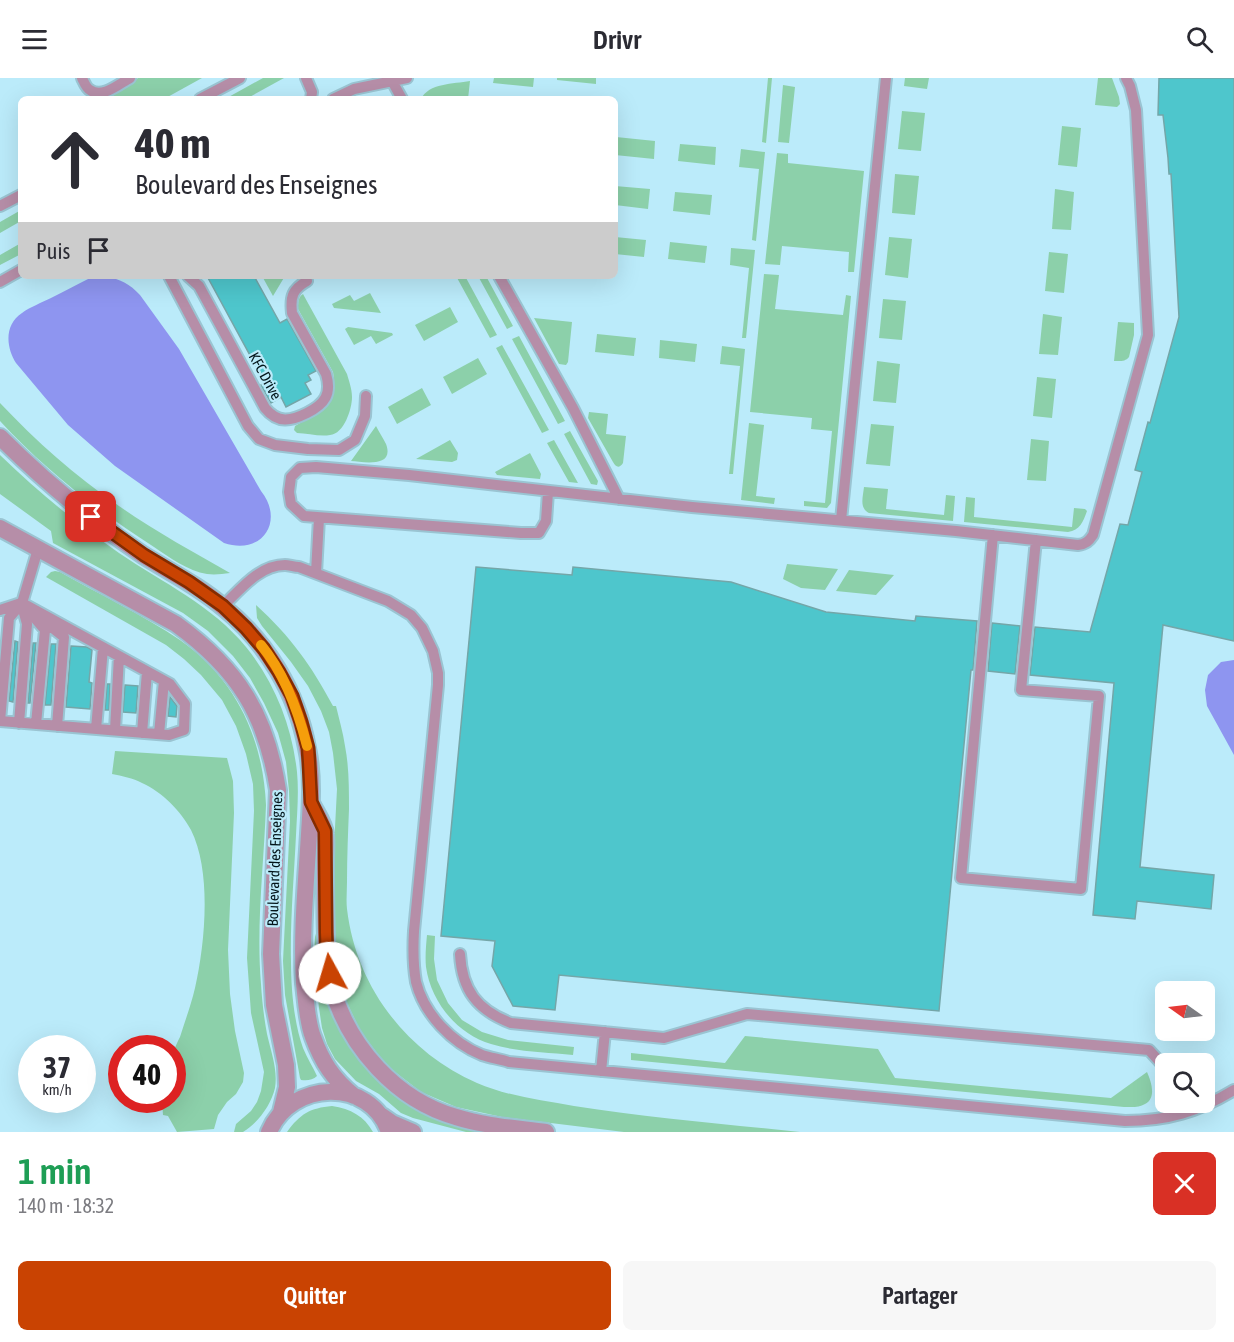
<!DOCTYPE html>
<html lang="fr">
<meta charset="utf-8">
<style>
body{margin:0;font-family:"Asap Condensed",sans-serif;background:#f7f7f7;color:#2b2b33;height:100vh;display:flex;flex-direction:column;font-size:22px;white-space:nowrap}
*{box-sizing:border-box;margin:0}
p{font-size:20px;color:#7c7c81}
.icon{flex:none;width:33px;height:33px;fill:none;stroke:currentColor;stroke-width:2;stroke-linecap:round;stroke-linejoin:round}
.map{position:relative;height:1054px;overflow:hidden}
.side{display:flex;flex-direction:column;background:#fff;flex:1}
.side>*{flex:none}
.guide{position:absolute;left:18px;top:18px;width:600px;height:183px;border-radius:9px;box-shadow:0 6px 24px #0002;background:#fff;color:#2b2b33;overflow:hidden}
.needle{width:39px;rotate:284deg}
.controls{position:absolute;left:1155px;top:903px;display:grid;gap:12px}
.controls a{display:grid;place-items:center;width:60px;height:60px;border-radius:9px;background:#fff;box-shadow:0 6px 24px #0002;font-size:30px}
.speed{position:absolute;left:18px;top:957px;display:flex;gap:12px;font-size:30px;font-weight:700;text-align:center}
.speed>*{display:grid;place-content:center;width:78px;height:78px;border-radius:50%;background:#fff;box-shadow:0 6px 24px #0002;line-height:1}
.speed small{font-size:15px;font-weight:400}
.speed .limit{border:9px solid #d22;background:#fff;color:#111}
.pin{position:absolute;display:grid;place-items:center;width:51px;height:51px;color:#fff;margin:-26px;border-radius:12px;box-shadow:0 3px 9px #0006}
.me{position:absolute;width:66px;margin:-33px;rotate:354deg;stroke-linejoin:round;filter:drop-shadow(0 0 4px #0008)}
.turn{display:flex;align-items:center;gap:21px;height:126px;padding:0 18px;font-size:27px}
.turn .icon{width:78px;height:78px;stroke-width:2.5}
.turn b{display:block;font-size:42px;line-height:51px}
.then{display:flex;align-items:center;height:57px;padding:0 18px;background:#0003;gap:12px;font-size:22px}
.round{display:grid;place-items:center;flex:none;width:63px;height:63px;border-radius:9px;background:#f7f7f7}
.headline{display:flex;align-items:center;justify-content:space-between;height:102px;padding:0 18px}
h1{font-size:36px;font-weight:600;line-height:45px;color:#1e9e55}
.button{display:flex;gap:12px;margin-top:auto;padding:12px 18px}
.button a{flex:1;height:69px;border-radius:9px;background:#c94302;color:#fff;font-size:24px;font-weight:600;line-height:69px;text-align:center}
.button a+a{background:#f7f7f7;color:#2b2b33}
header{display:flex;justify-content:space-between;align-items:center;height:78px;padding:0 18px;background:#fff;font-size:27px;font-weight:600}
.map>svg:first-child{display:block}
.green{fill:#8cd0aa}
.water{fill:#8e95f0}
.building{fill:#4ec6cc;stroke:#74a6a8;stroke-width:1.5}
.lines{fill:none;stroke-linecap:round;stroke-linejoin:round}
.service-casing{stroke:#9ac4d2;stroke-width:14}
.tertiary-casing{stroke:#9ac4d2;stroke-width:20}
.service{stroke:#b68ea8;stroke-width:10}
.tertiary{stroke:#b68ea8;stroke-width:16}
.route-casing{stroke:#832c01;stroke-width:15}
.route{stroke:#c94302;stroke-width:10}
.slow{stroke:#f59e0b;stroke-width:10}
.labels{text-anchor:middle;stroke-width:4.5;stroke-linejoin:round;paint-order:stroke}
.street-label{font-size:15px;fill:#03151a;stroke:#bbebfa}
</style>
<header><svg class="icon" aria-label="menu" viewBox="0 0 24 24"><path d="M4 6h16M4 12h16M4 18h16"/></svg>Drivr<svg class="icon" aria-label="search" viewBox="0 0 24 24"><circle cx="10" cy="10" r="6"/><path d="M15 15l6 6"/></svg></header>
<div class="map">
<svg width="1234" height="1054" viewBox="0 0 1234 1054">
<rect width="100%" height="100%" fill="#bbebfa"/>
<path class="green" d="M 138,0 L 202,0 L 164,21 L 108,21 Z
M 263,0 L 284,0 L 246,21 L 225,21 Z
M 494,0 L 534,0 L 533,9 L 493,5 Z
M 557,0 L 596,0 L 596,6 L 557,2 Z
M 768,0 L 772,0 L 766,65 L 762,64 Z
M 905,0 L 929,0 L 927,11 L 904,8 Z
M 1098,0 L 1112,0 L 1119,19 L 1120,26 L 1117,29 L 1095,27 Z
M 470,3 L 468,21 L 421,21 C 429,5 453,6 470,3 Z
M 783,7 L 795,9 L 789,65 L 778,64 Z
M 902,33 L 925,35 L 921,73 L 898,71 Z
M 1062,48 L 1081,50 L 1077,89 L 1058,87 Z
M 616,59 L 655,63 L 654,81 L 615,77 Z
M 680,66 L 716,69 L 715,87 L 678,83 Z
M 741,71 L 765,74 L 756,163 L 752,162 L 759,91 L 739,89 Z
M 777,75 L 788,76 L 788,85 L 864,93 L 854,194 L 848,194 L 849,174 L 782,168 L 780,187 L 765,186 Z
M 895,96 L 919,98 L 915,137 L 892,135 Z
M 615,108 L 650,111 L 648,131 L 615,127 Z
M 1055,111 L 1074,114 L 1071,152 L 1052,151 Z
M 675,114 L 712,117 L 710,137 L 673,133 Z
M 21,132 L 21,143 L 0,155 L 0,144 Z
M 615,159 L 646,162 L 644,179 L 615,176 Z
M 889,159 L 912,161 L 908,200 L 885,197 Z
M 670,164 L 707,168 L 705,185 L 668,181 Z
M 21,165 L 21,176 L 0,187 L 0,177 Z
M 731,170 L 755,172 L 746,260 L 742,260 L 749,190 L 730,187 Z
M 1049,174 L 1068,176 L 1064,215 L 1045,213 Z
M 764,196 L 779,197 L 775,231 L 843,237 L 846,217 L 851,218 L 831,425 L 827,430 L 804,428 L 804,423 L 825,425 L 832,353 L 811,351 L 812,340 L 750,334 Z
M 262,198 L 285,198 L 273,218 Z
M 456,198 L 465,198 L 497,257 L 490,260 Z
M 478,198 L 486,198 L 513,248 L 507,251 Z
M 370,215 L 381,235 L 334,230 L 332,226 L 350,217 L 354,223 Z
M 303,216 L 347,296 C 349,303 352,311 352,319 C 352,331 344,356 330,357 C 320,359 307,355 297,355 L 294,352 L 295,348 C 320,334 339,328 333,294 L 298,231 C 298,225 298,219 303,216 Z
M 883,221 L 906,223 L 902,262 L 879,260 Z
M 450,229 L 458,244 L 424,263 L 415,247 Z
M 1043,236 L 1062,239 L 1058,277 L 1039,276 Z
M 534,240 L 572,244 L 568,284 L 566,287 L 559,286 Z
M 1118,244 L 1134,245 L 1134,257 L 1129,279 C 1125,284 1120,283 1114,283 Z
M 348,249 L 392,255 L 393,257 L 376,266 L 371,258 L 354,267 L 345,251 Z
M 597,256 L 636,260 L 634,278 L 595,274 Z
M 519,258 L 565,343 L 558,346 L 512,261 Z
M 660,262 L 697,266 L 695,284 L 659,280 Z
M 502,267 L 549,352 L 542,355 L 496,270 Z
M 722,268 L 745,271 L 733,396 L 729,396 L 740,288 L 720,286 Z
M 478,280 L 487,296 L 452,316 L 443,299 Z
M 877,283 L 900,286 L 896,325 L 873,323 Z
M 1037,299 L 1056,301 L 1052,340 L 1033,338 Z
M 422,310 L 431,327 L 397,346 L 388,329 Z
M 0,325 C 36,363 75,398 119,428 C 155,453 193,474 230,495 C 222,496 215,497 207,496 C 188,493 169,479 154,469 C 98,433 45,392 0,343 Z
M 589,334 L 608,336 L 606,356 L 626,358 L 623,385 C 619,391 616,389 613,384 L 588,340 Z
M 749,345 L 764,347 L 756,418 L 775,420 L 774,426 L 741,422 Z
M 871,346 L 894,348 L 890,388 L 866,386 Z
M 376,348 C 379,354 383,360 386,366 C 395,390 363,384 351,383 Z
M 570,353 L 598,403 L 597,407 L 591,406 L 564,356 Z
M 1031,361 L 1049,363 L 1046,403 L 1027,402 Z
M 450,362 L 458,375 L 457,382 L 452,384 L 416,381 Z
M 554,362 L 578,405 L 569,404 L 547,365 Z
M 530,375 L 541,396 L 540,401 L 497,397 L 495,394 Z
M 0,377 C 37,413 76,445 119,475 C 163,505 212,527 246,569 C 275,605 292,648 297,694 C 299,715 297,736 296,757 C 294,799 290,842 291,884 C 291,911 294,945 303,970 C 307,980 313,989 317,998 C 313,1002 307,1003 301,1002 L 300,1000 L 285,917 L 283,883 L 290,743 L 289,713 L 286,684 L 278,655 L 264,625 L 250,600 L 233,578 L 208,553 L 183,535 L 53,465 L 51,453 L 0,416 Z
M 864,409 L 888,411 L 886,431 L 944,437 L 946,417 L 955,418 L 953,443 L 869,435 C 859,430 863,419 864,409 Z
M 966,419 L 975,420 L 974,439 L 1072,449 L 1074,430 L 1085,431 L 1087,433 C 1083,444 1080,452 1068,454 L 964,444 Z
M 787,486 L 838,491 L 825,512 L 801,510 L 783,501 Z
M 849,492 L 894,497 L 876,517 L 836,513 Z
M 55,493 L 60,494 C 99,516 143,537 180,562 C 236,601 263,660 266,727 C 264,786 256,847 261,906 C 262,923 264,940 267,956 C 271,974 278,992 275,1010 C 271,1027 258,1045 243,1054 L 234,1054 L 236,1046 L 251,1033 L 257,1024 L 261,1013 L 264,994 L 251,935 L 247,880 L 254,733 L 253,706 L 246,676 L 236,648 L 222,622 L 201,597 L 184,581 L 166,567 L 46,499 L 51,494 Z
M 256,527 C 291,559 311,587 333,628 L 336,628 C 339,641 343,654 345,668 C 349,688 349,710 349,731 C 348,755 347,779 347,804 C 347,813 346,822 347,831 C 356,908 406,974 477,1005 C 507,1018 541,1022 574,1028 C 649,1040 724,1046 800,1054 L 624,1054 L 502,1039 L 456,1029 L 421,1014 L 386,987 L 361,954 L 347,925 L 337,892 L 335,856 L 334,769 L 337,711 L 333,675 L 329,654 L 321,633 L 308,608 L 291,584 L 262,548 L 257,540 Z
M 115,673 L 227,680 L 233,703 L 234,735 L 228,872 L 230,916 L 235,953 L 244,995 L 243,1004 L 236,1016 L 227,1024 L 218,1037 L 214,1051 L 177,1054 L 168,1038 L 163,1037 L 162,1022 L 172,1022 C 172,1008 171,994 172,980 C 173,973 177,965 180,959 C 185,943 191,927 195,910 C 205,866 212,794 191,752 C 181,733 162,714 142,705 C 133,700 122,698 112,696 Z
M 317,852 L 371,993 L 495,1054 L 466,1054 L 413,1040 L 401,1035 L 379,1016 L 356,1003 L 335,981 L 327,966 L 322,950 L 319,930 L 314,881 L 315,859 Z
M 427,857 L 435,858 L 434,881 L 437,902 L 448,925 L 462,942 L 482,954 L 508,962 L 574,969 L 573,977 C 546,974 517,974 491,966 C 457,956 431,924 426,889 C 425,879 426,868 427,857 Z
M 745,958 L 878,971 L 895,1000 L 1111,1020 L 1147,994 C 1151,1003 1157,1020 1145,1026 C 1139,1030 1131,1029 1124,1029 L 631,982 L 631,975 L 725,985 Z
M 332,1028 C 351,1031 364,1038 373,1054 L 287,1054 C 300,1036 310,1030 332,1028 Z"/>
<path class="water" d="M 105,198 C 120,201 130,206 140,217 L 179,271 L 261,413 C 285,443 262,478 224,465 L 115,388 L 68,347 L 16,285 C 6,269 4,247 22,235 C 30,229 41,225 51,220 C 65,213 78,206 92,199 Z
M 1234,582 L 1234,677 L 1207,628 L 1205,612 L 1208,597 L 1221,584 Z"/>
<path class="building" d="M 1159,0 L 1234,0 L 1234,563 L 1163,547 L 1140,789 L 1214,797 L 1211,831 L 1137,823 L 1135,841 L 1093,837 L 1114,605 L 1030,597 L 1035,549 L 1090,554 L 1120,446 L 1128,447 L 1142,394 L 1135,392 L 1148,344 L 1150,345 L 1179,239 L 1171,96 L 1169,96 L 1168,80 L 1163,37 L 1158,37 Z
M 207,198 L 254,198 L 280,245 L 287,241 L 316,293 L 308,297 L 311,302 L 305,305 L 311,316 L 286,329 L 281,319 L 271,325 L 261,307 L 265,305 Z
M 476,489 L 572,497 L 573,489 L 731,504 L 826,534 L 915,543 L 916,538 L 977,543 L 973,592 L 971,592 L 939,933 L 559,897 L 555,932 L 513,928 L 492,888 L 495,863 L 441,858 Z
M 992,545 L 1020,548 L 1015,596 L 988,593 Z
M 15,563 L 18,564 L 13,624 L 9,623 Z
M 33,565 L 36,565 L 30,625 L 28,625 Z
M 51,566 L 56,566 L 51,627 L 45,627 Z
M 71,568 L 87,569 L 92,572 L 89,604 L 92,605 L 90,631 L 66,629 Z
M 107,606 L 110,606 L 109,632 L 105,632 Z
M 125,607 L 138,608 L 136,635 L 123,634 Z
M 170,619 L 177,628 L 176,639 L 168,638 Z"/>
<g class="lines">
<g class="service-casing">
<path id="service" d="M 82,0 C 84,4 86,10 90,12 C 102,21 119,6 130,0
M 306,0 L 312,14 L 311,21
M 392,3 L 402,21
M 200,21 L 240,0
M 333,21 L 354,11 L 407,0
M 0,128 L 21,117
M 169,198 L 248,348 L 259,361 L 275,367 L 308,371 L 339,372 L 355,362 L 365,338 L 366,318
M 188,198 L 199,208 L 265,330 C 278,346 291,343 307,335 C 325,326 332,316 326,296 L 292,235 C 290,218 293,211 307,203
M 499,198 L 573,330 L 619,421
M 0,204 L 21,192
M 548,414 L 546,443 L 539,455 L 521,455 L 304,438 L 291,426 L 289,414 L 291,399 L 300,390 L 316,389 L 409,397 L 692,429 L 956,453 L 1078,467 C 1086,466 1089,463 1093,457 L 1148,257 L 1136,32 L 1130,8 L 1126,0
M 841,442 L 886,0
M 993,457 L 961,800 L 1081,811 L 1099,618 L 1021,612 L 1036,462
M 316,495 L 319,440
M 22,525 L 9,540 L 0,643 L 169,657 L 184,652 L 185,626 L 170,606 L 22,525 L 38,471
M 223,528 C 240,512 259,487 285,487 C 289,487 294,489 299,489 L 388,523 L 411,537 L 422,550 L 433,573 L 438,595 L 438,607 L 414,853 C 413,870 413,887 416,904 C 424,936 452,965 482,977 C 491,980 500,981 509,984 L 1125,1043 C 1167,1043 1198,1034 1234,1012
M 26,530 L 45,552 L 36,646
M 0,532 L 21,525
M 45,544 L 64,559 L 57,648
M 19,645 L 27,546 L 22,528
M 96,651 L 103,570
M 115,652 L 119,578
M 142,655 L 147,594
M 159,656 L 164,603
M 460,876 C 462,912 477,932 511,945 L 664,960 L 747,936 L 1149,972 L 1160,984 L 1166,992
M 601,993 L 605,954"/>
</g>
<g class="tertiary-casing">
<path id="tertiary" d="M 0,359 C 44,403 91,442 143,477 C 170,494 199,508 223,529 C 267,564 297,615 307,670 C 313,698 311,727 309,756 C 306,806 301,856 304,905 C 306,922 307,944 313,959 C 322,984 333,1001 354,1018
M 0,450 L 176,546 C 238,591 266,636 278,712 L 271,876 L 274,927 L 286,987 L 287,1009 L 281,1034
M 312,727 C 316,735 324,746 325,756 C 326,764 325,774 325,783 C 325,807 325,831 326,856 C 326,874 327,892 332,910 C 349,969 396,1022 456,1039 C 485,1048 516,1050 546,1054
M 382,1038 L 392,1045 L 413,1054
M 269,1054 C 291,1002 370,999 389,1054"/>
</g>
<use href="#service" class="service"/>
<use href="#tertiary" class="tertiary"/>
</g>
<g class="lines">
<g class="route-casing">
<path id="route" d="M 91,439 L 144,477 L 189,504 L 223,528 L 246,550 L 264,571 L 279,594 L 292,618 L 301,644 L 308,670 L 309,684 L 311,724 L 325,753 L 326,854 L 327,882 L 330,895"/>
</g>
<use href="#route" class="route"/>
<path class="slow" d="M 261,567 C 285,596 298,632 307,668"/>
</g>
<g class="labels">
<g class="street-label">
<text transform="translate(265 298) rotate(61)" y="5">KFC Drive</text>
<text transform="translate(275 781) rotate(-88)" y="5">Boulevard des Enseignes</text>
</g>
</g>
</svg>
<div class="controls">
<a><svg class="needle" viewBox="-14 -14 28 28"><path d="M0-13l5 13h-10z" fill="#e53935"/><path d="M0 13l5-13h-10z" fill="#7c7c81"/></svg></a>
<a><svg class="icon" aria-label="search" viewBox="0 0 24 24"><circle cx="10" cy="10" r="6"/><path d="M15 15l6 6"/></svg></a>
</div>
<div class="speed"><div>37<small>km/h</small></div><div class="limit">40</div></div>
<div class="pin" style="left:91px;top:439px;background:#d93025"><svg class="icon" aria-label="arrive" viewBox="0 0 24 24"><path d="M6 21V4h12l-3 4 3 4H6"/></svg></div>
<svg class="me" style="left:330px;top:895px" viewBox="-20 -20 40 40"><circle r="19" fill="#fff"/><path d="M0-13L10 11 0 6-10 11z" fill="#c94302"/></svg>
<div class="guide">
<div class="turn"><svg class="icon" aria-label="ahead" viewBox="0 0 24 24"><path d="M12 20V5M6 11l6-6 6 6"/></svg><div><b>40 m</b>Boulevard des Enseignes</div></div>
<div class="then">Puis<svg class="icon" aria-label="arrive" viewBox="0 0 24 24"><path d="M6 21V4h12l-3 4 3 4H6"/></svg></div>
</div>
</div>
<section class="side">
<div class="headline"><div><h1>1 min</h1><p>140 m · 18:32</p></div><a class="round" style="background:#d93025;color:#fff"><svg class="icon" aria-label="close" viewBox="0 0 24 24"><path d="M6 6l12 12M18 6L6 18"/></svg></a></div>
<div class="button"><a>Quitter</a><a>Partager</a></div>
</section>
